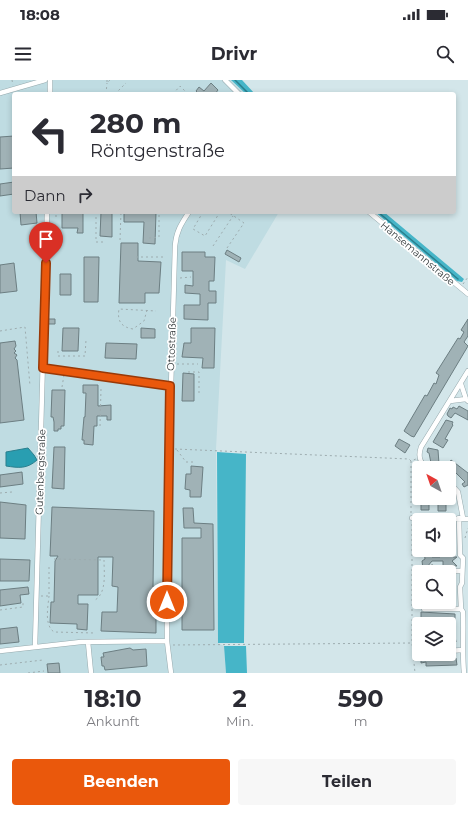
<!DOCTYPE html>
<html lang="de">
<meta charset="utf-8">
<style>
body{margin:0;font-family:Montserrat,sans-serif;background:#f7f7f7;color:#2b2b33;height:100vh;display:flex;flex-direction:column;font-size:15px;white-space:nowrap}
*{box-sizing:border-box;margin:0}
p{font-size:13px;color:#7c7c81}
.icon{flex:none;width:22px;height:22px;fill:none;stroke:currentColor;stroke-width:2;stroke-linecap:round;stroke-linejoin:round}
.map{position:relative;height:593px;overflow:hidden}
.sheet{display:flex;flex-direction:column;background:#fff;flex:1}
.sheet>*{flex:none}
.guide{position:absolute;left:12px;top:12px;width:444px;height:122px;border-radius:4px;box-shadow:0 2px 6px #0003;background:#fff;color:#2b2b33;overflow:hidden}
.needle{width:26px;rotate:320deg}
.controls{position:absolute;left:412px;top:381px;display:grid;gap:8px}
.controls a{display:grid;place-items:center;width:44px;height:44px;border-radius:4px;background:#fff;box-shadow:0 2px 6px #0003;font-size:20px}
.pin{position:absolute;display:grid;place-items:center;width:34px;height:34px;color:#fff;margin:-41px -17px;border-radius:50% 50% 50% 0;rotate:-45deg;box-shadow:0 0 4px #0007}
.pin .icon{rotate:45deg}
.me{position:absolute;width:44px;margin:-22px;rotate:0deg;stroke-linejoin:round;filter:drop-shadow(0 0 3px #0008)}
.turn{display:flex;align-items:center;gap:14px;height:84px;padding:0 12px;font-size:18px}
.turn .icon{width:52px;height:52px;stroke-width:2.5}
.turn b{display:block;font-size:28px;line-height:34px}
.then{display:flex;align-items:center;height:38px;padding:0 12px;background:#0003;gap:8px;font-size:15px}
.eta{display:flex;justify-content:space-evenly;align-items:center;height:68px;text-align:center}
.eta b{font-size:24px;font-weight:700;line-height:28px}
.action{display:flex;gap:8px;margin-top:auto;padding:8px 12px}
.action a{flex:1;height:46px;border-radius:4px;background:#ea580c;color:#fff;font-size:16px;font-weight:700;line-height:46px;text-align:center}
.action a+a{background:#f7f7f7;color:#2b2b33}
.status{display:flex;justify-content:space-between;align-items:center;height:28px;padding:0 20px;background:#fff;direction:ltr}
.status svg{height:11px;fill:currentColor}
header{display:flex;justify-content:space-between;align-items:center;height:52px;padding:0 12px;background:#fff;font-size:18px;font-weight:700}
.map>svg:first-child{display:block}
.built{fill:#bfdce2}
.forest{fill:#46b5c8}
.water{fill:#299eb1;stroke:#2b7f8d}
.lines{fill:none;stroke-linecap:round;stroke-linejoin:round}
.stream{stroke:#2b7f8d;stroke-width:1.5}
.building{fill:#a0b2b6;stroke:#6c7e82}
.street-casing{stroke:#96a9ad;stroke-width:5.5}
.path{stroke:#9dacaf;stroke-width:1;stroke-dasharray:2 3;stroke-linecap:butt}
.street{stroke:#fff;stroke-width:4.5}
.route-casing{stroke:#983908;stroke-width:10}
.route{stroke:#ea580c;stroke-width:7}
.labels{text-anchor:middle;stroke-width:3.5;stroke-linejoin:round;paint-order:stroke}
.street-label{font-size:10px;fill:#31383a;stroke:#fff}
</style>
<div class="status"><b>18:08</b><svg viewBox="0 0 49 12"><path d="M0 12V9h3v3zM5 12V6h3v6zM10 12V3h3v9zM15 12V0h3v12zM26 1h20v11H26zM47 4h2v5h-2z"/></svg></div>
<header><svg class="icon" aria-label="menu" viewBox="0 0 24 24"><path d="M4 6h16M4 12h16M4 18h16"/></svg>Drivr<svg class="icon" aria-label="search" viewBox="0 0 24 24"><circle cx="10" cy="10" r="6"/><path d="M15 15l6 6"/></svg></header>
<div class="map">
<svg width="468" height="593" viewBox="0 0 468 593">
<rect width="100%" height="100%" fill="#d3e6ea"/>
<path class="built" d="M 0,0 L 231,0 L 246,14 L 14,14 L 14,132 L 279,132 L 245,189 L 226,180 L 216,369 L 218,563 L 224,566 L 226,593 L 0,593 Z"/>
<path class="forest" d="M 231,0 L 242,0 L 255,14 L 246,14 Z
M 375,132 L 384,132 L 464,199 L 462,202 L 457,201 Z
M 217,372 L 246,374 L 244,563 L 218,563 Z
M 224,566 L 246,566 L 247,593 L 226,593 Z"/>
<path class="water" d="M 28,368 L 34,375 L 37,380 C 27,389 19,388 6,386 L 6,372 Z"/>
<g class="lines">
<path class="stream" d="M 235,0 L 249,14
M 378,132 L 458,199"/>
</g>
<path class="building" d="M 211,3 L 218,10 L 215,14 L 199,14 L 196,11 L 199,7 L 204,11 Z
M 14,56 L 14,88 L 0,89 L 0,57 Z
M 14,102 L 14,114 L 0,116 L 0,104 Z
M 20,132 L 36,132 L 37,143 L 21,145 Z
M 62,132 L 83,132 L 83,153 L 77,153 L 78,148 L 62,148 Z
M 101,132 L 112,132 L 112,157 L 100,156 Z
M 124,132 L 156,132 L 155,164 L 143,163 L 144,142 L 124,142 Z
M 121,163 L 138,163 L 138,181 L 161,182 L 159,213 L 145,213 L 145,223 L 119,223 Z
M 227,170 L 241,178 L 239,182 L 225,174 Z
M 182,172 L 205,172 L 205,177 L 215,177 L 214,201 L 209,201 L 209,211 L 216,211 L 216,223 L 208,223 L 208,240 L 184,239 L 184,225 L 200,225 L 200,214 L 185,213 L 185,205 L 193,206 L 193,191 L 182,191 Z
M 84,177 L 99,177 L 98,222 L 84,222 Z
M 14,183 L 17,211 L 0,213 L 0,185 Z
M 60,194 L 71,194 L 71,215 L 60,215 Z
M 48,239 L 55,239 L 55,244 L 48,244 Z
M 468,239 L 468,256 L 464,262 L 468,266 L 414,357 L 411,356 L 404,351 L 425,315 L 427,316 L 434,303 L 436,304 L 439,295 L 436,293 L 458,258 L 460,259 L 464,252 L 461,250 Z
M 63,248 L 79,248 L 78,271 L 62,271 Z
M 141,248 L 155,249 L 155,258 L 141,258 Z
M 191,248 L 215,248 L 214,288 L 202,288 L 203,278 L 182,277 L 184,263 L 191,263 Z
M 15,261 L 16,266 L 14,269 L 16,271 L 14,273 L 17,275 L 15,278 L 17,280 L 24,340 L 0,343 L 0,263 Z
M 106,263 L 137,264 L 136,279 L 105,278 Z
M 183,293 L 194,294 L 194,321 L 182,321 Z
M 83,305 L 98,305 L 98,326 L 111,325 L 111,340 L 107,340 L 107,336 L 97,336 L 97,346 L 94,346 L 93,365 L 84,364 L 84,360 L 82,360 L 84,337 L 85,337 L 86,313 L 83,313 Z
M 52,310 L 65,310 L 64,346 L 61,346 L 61,349 L 58,349 L 58,351 L 54,351 L 54,342 L 53,337 L 51,337 Z
M 459,326 L 468,331 L 468,340 L 455,333 L 451,338 L 448,336 L 447,334 L 450,328 L 452,329 L 453,327 L 457,329 Z
M 446,340 L 453,342 L 452,344 L 453,345 L 445,359 L 448,360 L 443,368 L 433,362 Z
M 399,359 L 410,365 L 405,373 L 395,366 Z
M 54,367 L 65,367 L 64,409 L 52,408 Z
M 428,368 L 438,370 L 439,384 L 435,385 L 431,383 L 429,373 L 427,372 Z
M 451,380 L 468,393 L 468,405 L 464,407 L 462,404 L 465,402 L 455,392 L 454,394 L 449,391 L 449,388 L 447,388 Z
M 191,386 L 203,387 L 201,417 L 190,417 L 190,410 L 185,409 L 186,394 L 191,394 Z
M 22,392 L 23,404 L 0,407 L 0,395 Z
M 429,418 L 438,418 L 438,422 L 446,422 L 446,431 L 438,431 L 438,423 L 429,423 L 429,430 L 421,430 L 421,422 L 429,422 Z
M 0,422 L 26,425 L 25,459 L 0,458 Z
M 52,427 L 154,431 L 153,507 L 156,507 L 156,553 L 101,551 L 102,532 L 117,532 L 118,507 L 112,506 L 113,477 L 98,477 L 98,515 L 78,515 L 78,524 L 88,524 L 87,550 L 77,549 L 77,544 L 50,543 L 51,522 L 54,522 L 55,481 L 58,476 L 50,476 Z
M 183,428 L 193,428 L 194,443 L 213,444 L 214,550 L 182,550 L 182,458 L 201,458 L 201,448 L 184,448 Z
M 449,446 L 454,446 L 454,454 L 449,454 Z
M 424,470 L 431,470 L 432,477 L 440,477 L 440,474 L 444,474 L 444,470 L 453,470 L 453,477 L 457,477 L 452,481 L 457,486 L 443,486 L 443,481 L 432,481 L 427,487 L 423,489 L 422,481 L 425,479 Z
M 0,479 L 30,480 L 29,501 L 0,501 Z
M 28,507 L 29,514 L 20,515 L 21,523 L 0,526 L 0,510 Z
M 421,532 L 455,534 L 455,542 L 441,541 L 441,539 L 421,540 Z
M 17,547 L 19,562 L 0,564 L 0,549 Z
M 449,551 L 454,551 L 456,562 L 449,562 Z
M 130,568 L 133,570 L 146,569 L 147,586 L 105,590 L 104,586 L 102,586 L 101,577 L 104,577 L 103,573 Z
M 429,574 L 429,578 L 452,575 L 453,578 L 456,578 L 457,585 L 426,586 L 426,582 L 421,583 L 421,575 Z
M 59,583 L 60,593 L 48,593 L 47,584 Z"/>
<g class="lines">
<g class="street-casing">
<path id="street" d="M 225,0 L 239,14
M 0,13 L 45,0
M 50,14 L 50,0
M 369,132 L 468,214
M 43,288 L 170,306
M 461,304 L 466,319 L 468,321
M 450,321 L 466,319
M 428,388 C 419,383 418,376 421,367 L 468,291
M 449,402 L 458,412 L 463,438
M 412,438 L 468,439
M 459,438 L 460,475 L 463,478 L 462,503 L 460,507 L 461,529 L 463,532 C 464,552 462,572 464,593
M 435,472 L 435,470
M 426,491 L 462,491
M 424,529 L 461,529
M 167,561 L 171,593
M 88,562 L 91,593
M 35,567 L 47,132
M 0,571 L 81,562 L 167,561 L 167,449 L 175,166 C 176,152 181,144 189,132
M 449,571 L 462,570"/>
</g>
<path class="path" d="M 12,0 L 13,5
M 107,0 L 107,3 L 110,0
M 106,14 L 107,3
M 115,14 L 126,3
M 173,14 L 180,6 L 187,13
M 96,132 L 96,162 L 106,162
M 203,132 L 193,149 L 205,156 L 220,132
M 56,137 L 56,132
M 149,158 L 159,157 L 159,132
M 120,160 L 121,132
M 213,166 L 233,136
M 227,168 L 244,143 L 228,132
M 136,177 L 163,177
M 180,198 L 191,197
M 463,204 L 468,197
M 147,230 L 144,241 L 133,249 C 121,247 117,241 119,229 L 156,231
M 0,251 L 25,247 L 30,306
M 58,271 L 58,276 L 85,276 L 86,260
M 177,284 L 198,284
M 188,292 L 199,292 L 199,316
M 62,307 L 64,295
M 100,346 L 101,309
M 175,369 L 409,379 L 411,381
M 177,370 L 186,382 L 195,382
M 0,413 L 12,412
M 411,433 L 411,381 L 416,379
M 412,444 L 412,563 L 415,593
M 465,458 L 468,448
M 54,479 L 104,480 C 104,492 107,513 95,520
M 431,485 L 434,484 L 435,487
M 41,516 L 49,516 L 49,486
M 49,516 C 48,527 44,545 54,552 L 95,553
M 0,530 L 23,527 L 23,521
M 173,565 L 412,563
M 0,585 L 43,580
M 28,593 L 44,591"/>
<use href="#street" class="street"/>
</g>
<g class="lines">
<g class="route-casing">
<path id="route" d="M 46,183 L 43,288 L 170,306 L 167,522"/>
</g>
<use href="#route" class="route"/>
</g>
<g class="labels">
<g class="street-label">
<text transform="translate(418 173) rotate(40)" y="4">Hansemannstraße</text>
<text transform="translate(171 264) rotate(-88)" y="4">Ottostraße</text>
<text transform="translate(40 392) rotate(-88)" y="4">Gutenbergstraße</text>
</g>
</g>
</svg>
<div class="controls">
<a><svg class="needle" viewBox="-14 -14 28 28"><path d="M0-13l5 13h-10z" fill="#e53935"/><path d="M0 13l5-13h-10z" fill="#7c7c81"/></svg></a>
<a><svg class="icon" aria-label="sound" viewBox="0 0 24 24"><path d="M4 9h4l5-4v14l-5-4H4zM17 9q2 3 0 6"/></svg></a>
<a><svg class="icon" aria-label="search" viewBox="0 0 24 24"><circle cx="10" cy="10" r="6"/><path d="M15 15l6 6"/></svg></a>
<a><svg class="icon" aria-label="layers" viewBox="0 0 24 24"><path d="M12 4l9 5-9 5-9-5zM3 14l9 5 9-5"/></svg></a>
</div>
<div class="pin" style="left:46px;top:183px;background:#d93025"><svg class="icon" aria-label="arrive" viewBox="0 0 24 24"><path d="M6 21V4h12l-3 4 3 4H6"/></svg></div>
<svg class="me" style="left:167px;top:522px" viewBox="-20 -20 40 40"><circle r="17" fill="#ea580c" stroke="#fff" stroke-width="3"/><path d="M0-11L8 9 0 5-8 9z" fill="#fff"/></svg>
<div class="guide">
<div class="turn"><svg class="icon" aria-label="left" viewBox="0 0 24 24"><path d="M17 20v-9H6M10 6l-5 5 5 5"/></svg><div><b>280 m</b>Röntgenstraße</div></div>
<div class="then">Dann<svg class="icon" aria-label="right" viewBox="0 0 24 24"><path d="M7 20v-9h11M14 6l5 5-5 5"/></svg></div>
</div>
</div>
<section class="sheet">
<div class="eta">
<div><b>18:10</b><p>Ankunft</p></div>
<div><b>2</b><p>Min.</p></div>
<div><b>590</b><p>m</p></div>
</div>
<div class="action"><a>Beenden</a><a>Teilen</a></div>
</section>
